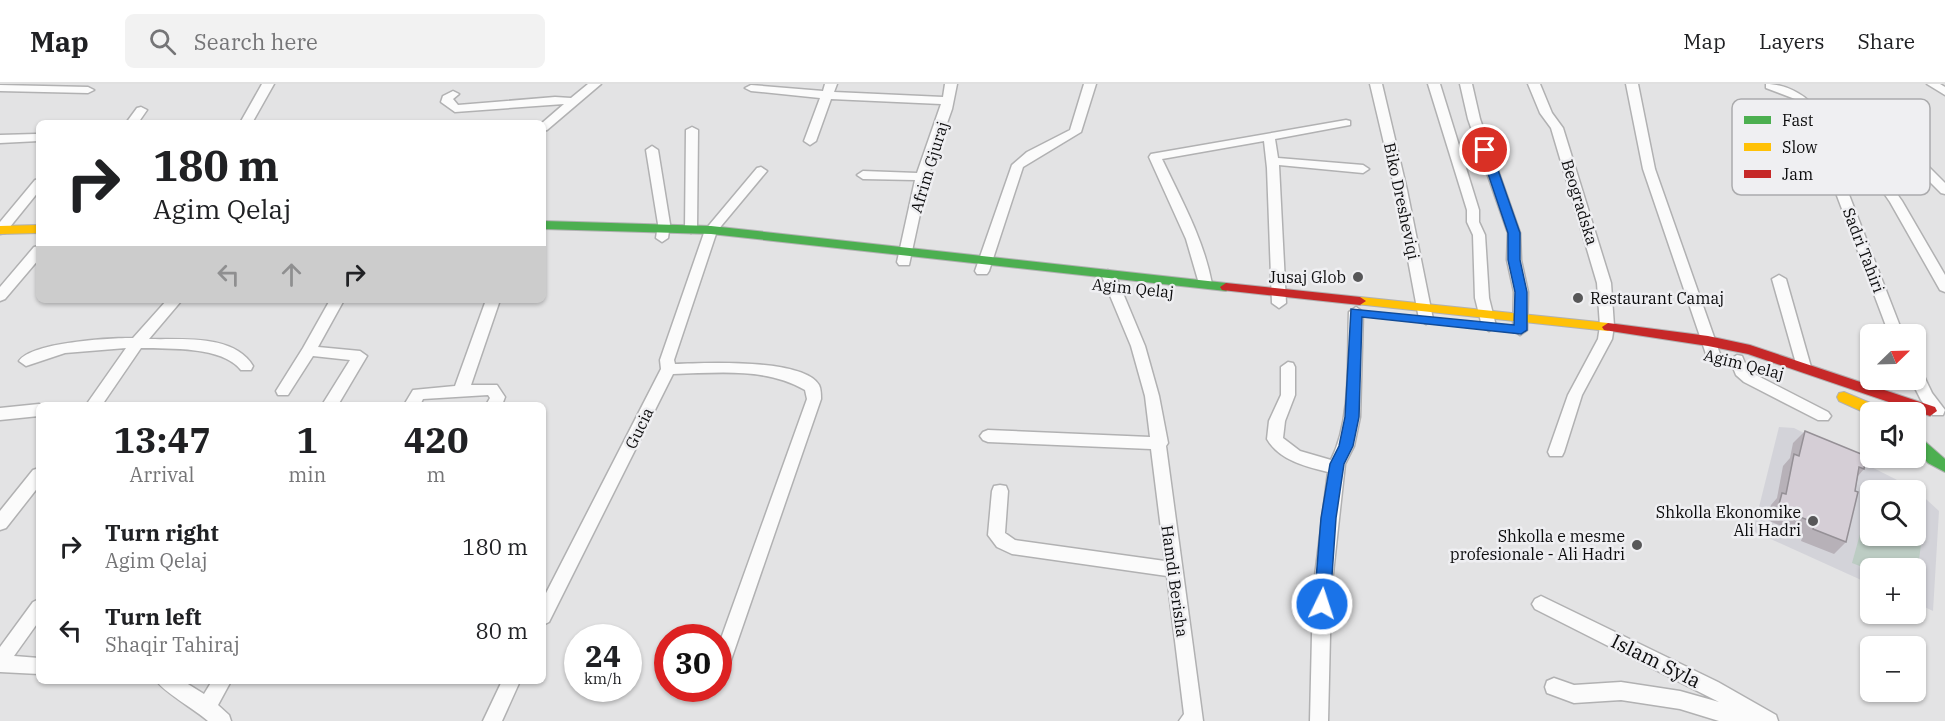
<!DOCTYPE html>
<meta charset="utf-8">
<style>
body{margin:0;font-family:"IBM Plex Serif",serif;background:#f2f2f2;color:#202124;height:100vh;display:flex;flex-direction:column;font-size:22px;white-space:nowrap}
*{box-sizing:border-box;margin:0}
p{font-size:20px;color:#757577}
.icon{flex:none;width:33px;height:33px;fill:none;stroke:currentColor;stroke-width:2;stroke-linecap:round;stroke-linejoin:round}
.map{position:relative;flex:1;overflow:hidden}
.sheet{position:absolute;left:36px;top:318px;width:510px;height:282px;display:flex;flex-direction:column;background:#fff;border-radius:9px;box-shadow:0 2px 4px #0004}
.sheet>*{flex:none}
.hud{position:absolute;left:36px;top:36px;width:510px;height:183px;border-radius:9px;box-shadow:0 2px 4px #0004;background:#fff;color:#202124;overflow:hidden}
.needle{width:39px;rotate:67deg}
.buttons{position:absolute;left:1860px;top:240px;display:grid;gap:12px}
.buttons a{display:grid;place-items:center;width:66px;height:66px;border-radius:9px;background:#fff;box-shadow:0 2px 4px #0004;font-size:30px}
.speed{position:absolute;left:564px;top:540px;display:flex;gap:12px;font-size:30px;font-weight:700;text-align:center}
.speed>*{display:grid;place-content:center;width:78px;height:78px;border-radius:50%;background:#fff;box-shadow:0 2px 4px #0004;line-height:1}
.speed small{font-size:15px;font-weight:400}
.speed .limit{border:9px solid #d22;background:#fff;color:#111}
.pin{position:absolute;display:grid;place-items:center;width:51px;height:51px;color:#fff;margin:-26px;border:3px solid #fff;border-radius:50%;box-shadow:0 2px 6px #0007}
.me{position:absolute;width:66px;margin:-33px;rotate:4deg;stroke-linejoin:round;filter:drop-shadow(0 0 4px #0008)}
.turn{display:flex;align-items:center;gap:21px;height:126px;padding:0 18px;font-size:27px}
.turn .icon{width:78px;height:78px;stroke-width:2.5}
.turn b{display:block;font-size:42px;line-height:51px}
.lanes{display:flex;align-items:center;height:57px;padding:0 18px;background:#0003;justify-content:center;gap:30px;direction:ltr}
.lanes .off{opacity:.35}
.eta{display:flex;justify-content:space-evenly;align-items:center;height:102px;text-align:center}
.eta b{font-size:36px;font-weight:700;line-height:42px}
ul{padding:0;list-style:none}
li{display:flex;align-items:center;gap:18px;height:84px;padding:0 18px}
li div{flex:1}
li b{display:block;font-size:22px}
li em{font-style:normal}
header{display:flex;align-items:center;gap:36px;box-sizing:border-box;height:84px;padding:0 30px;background:#fff;border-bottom:2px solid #e0e0e0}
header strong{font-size:28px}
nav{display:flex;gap:33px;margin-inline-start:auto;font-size:21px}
.search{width:420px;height:54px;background:#f2f2f2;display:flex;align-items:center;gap:15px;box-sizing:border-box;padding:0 21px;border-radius:9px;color:#757577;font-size:22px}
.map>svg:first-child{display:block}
.built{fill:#d3d3d9;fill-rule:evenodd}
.green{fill:#bcccc3}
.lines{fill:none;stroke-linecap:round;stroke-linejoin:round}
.street-casing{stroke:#b1b1b2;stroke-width:3}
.fast-casing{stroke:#b1b1b2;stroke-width:2}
.slow-casing{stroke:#b1b1b2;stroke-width:2}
.jam-casing{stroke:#b1b1b2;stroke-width:2}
.street{fill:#fbfbfb;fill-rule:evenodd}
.fast{fill:#4caf50;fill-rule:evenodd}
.slow{fill:#ffc107;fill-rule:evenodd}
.jam{fill:#c62828;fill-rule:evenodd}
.wall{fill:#b7b1b8}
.building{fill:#d5ced6;stroke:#959096;stroke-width:1.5}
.route{fill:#1a73e8;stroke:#114b97;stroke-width:1.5}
.poi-dot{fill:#575758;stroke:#efeff2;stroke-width:2}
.labels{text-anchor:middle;stroke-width:5;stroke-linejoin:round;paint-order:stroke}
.street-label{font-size:16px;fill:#0c0c0d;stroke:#efeff2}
.poi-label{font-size:16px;fill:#0c0c0d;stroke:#efeff2;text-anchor:end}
.near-street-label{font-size:20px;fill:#0c0c0d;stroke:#efeff2}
.key{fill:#efeff2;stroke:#ababad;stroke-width:1.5}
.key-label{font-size:16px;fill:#0c0c0d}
</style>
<header>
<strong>Map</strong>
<div class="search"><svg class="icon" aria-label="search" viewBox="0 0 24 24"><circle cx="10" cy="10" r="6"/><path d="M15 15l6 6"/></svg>Search here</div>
<nav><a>Map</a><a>Layers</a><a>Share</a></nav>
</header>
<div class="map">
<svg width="1945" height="637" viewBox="0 0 1945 637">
<rect width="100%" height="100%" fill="#e3e3e4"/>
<path class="built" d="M 1779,343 L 1794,344 L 1915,405 L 1939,427 L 1933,527 L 1916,519 L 1916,484 L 1870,484 L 1870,500 L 1753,447 ZM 1870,406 L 1916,406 L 1916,452 L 1870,452 Z"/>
<path class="green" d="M 1870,414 L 1870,452 L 1916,452 L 1916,432 L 1924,436 L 1916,500 L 1916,484 L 1870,486 L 1852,479 Z"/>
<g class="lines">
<g class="street-casing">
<path id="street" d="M 262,0 L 274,0 L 252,39 L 240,39 Z
M 588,0 L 601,0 L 547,46 L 543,47 L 542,39 L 564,20 L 455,28 L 441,18 L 443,12 L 453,7 L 459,10 L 453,15 L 458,21 L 555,13 L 571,14 Z
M 825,0 L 837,0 L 834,8 L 943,13 L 945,0 L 957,0 L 952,25 L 928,93 L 909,181 L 899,181 L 897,178 L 915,96 L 863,95 L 857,91 L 863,87 L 917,89 L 941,20 L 831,15 L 816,57 L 810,61 L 804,57 L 820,14 L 751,7 L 745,4 L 751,1 L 823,7 Z
M 1084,0 L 1096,0 L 1081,48 L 1023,83 L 989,187 L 987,190 L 977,190 L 975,187 L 1012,81 L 1027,68 L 1070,46 Z
M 1370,0 L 1382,0 L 1407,106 L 1433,235 L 1426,240 L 1419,235 L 1395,106 Z
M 1428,0 L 1440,0 L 1479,126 L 1479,138 L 1485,151 L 1489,214 L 1496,242 L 1489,247 L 1482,242 L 1475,214 L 1473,151 L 1467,138 L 1467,126 Z
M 1460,0 L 1472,0 L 1480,35 L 1520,149 L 1521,176 L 1528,208 L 1527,246 L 1520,251 L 1513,246 L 1514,208 L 1507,176 L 1508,149 L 1468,35 Z
M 1528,0 L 1540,0 L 1552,29 L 1563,44 L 1611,199 L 1614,242 L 1612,255 L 1582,311 L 1564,368 L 1562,372 L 1550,372 L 1548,368 L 1568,311 L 1598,255 L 1600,242 L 1597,199 L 1551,44 L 1540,29 Z
M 1626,0 L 1638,0 L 1655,85 L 1720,270 L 1718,274 L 1708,274 L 1706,270 L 1643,85 Z
M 1766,0 C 1784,0 1803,9 1815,23 L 1903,250 L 1889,250 L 1804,24 L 1795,15 L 1766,4 Z
M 1927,0 L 1940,0 L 1945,3 L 1945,11 Z
M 0,1 L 88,3 L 94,6 L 88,9 L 0,7 Z
M 141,23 L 147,26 L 138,39 L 126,39 L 137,24 Z
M 1346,36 L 1350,37 L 1350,41 L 1275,55 L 1278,74 L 1363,81 L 1369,85 L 1363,89 L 1279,81 L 1286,219 L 1279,224 L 1272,219 L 1267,84 L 1264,57 L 1162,75 C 1181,115 1204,156 1212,200 L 1210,203 L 1200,203 L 1186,155 L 1149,73 L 1151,70 Z
M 692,43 L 698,46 L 697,145 L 691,149 L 685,145 L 686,46 Z
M 1851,49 L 1855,51 L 1902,117 L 1945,191 L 1945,208 L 1940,206 L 1890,118 L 1845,53 Z
M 0,51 L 36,50 L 39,51 L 39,57 L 0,59 Z
M 652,62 L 658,66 L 670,140 L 668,154 L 662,158 L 656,154 L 658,140 L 646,66 Z
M 1923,80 L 1927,81 L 1945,99 L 1945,110 L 1941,109 L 1919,87 L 1919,81 Z
M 761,83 L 767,87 L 717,147 L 674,276 L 675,280 C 703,279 803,274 819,301 C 821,305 821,311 821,315 L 730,579 L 724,581 L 718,579 L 718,563 L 807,315 L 805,306 C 765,283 717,289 673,290 L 549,538 L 543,541 L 543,515 L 661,285 L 660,276 L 705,146 L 757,84 Z
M 39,95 L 39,107 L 5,149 L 0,150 L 0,138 L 35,96 Z
M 39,162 L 39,175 L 5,215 L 0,217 L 0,203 L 34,163 Z
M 1108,186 L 1115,190 L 1145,262 L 1159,312 L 1168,359 L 1166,362 L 1203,637 L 1179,637 L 1184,630 L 1167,492 L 1012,470 L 997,463 L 988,451 L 992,407 L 994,402 L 1000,401 L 1006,402 L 1008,407 L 1005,449 L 1015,456 L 1165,477 L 1151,365 L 988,358 L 983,356 L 980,352 L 983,348 L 988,346 L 1150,353 L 1145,312 L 1131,262 L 1101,190 Z
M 1779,191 L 1786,195 L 1811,283 L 1804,288 L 1797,283 L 1772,195 Z
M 167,216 L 182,216 L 149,255 C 182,256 234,250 253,282 L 251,286 L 241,286 C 222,262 170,265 141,264 L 102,321 L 86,321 L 126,264 L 65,269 L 26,282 L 19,277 C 32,258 110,254 133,254 Z
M 330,216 L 344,216 L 318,263 L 360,267 L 367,272 L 338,321 L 322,321 L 350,276 L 313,272 L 288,311 L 278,311 L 276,307 L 303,264 Z
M 486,216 L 500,216 L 471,301 L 497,301 L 505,313 L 502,321 L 486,321 L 490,314 L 488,311 L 423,315 L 420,321 L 404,321 L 413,306 L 455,302 Z
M 1356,223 L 1363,228 L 1360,333 L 1354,362 L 1345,380 L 1331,508 L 1328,637 L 1310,637 L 1313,508 L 1328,388 C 1306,383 1279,376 1267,355 L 1269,337 L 1281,311 L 1281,283 L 1288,278 L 1293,279 L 1295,283 L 1295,311 L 1285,337 L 1283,354 L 1300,367 L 1331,376 C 1352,334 1347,275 1349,228 Z
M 1737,271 L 1742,272 L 1747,284 L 1754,290 L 1828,328 L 1831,332 L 1828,336 L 1818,336 L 1744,298 L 1736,291 L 1730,276 Z
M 1916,285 L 1921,286 L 1932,309 L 1945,326 L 1943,331 L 1933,331 L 1921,316 L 1911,296 L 1916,296 Z
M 39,320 L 41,321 L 39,321 L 39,332 L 0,336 L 0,324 Z
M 39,384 L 39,402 L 6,444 L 0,446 L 0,427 L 33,386 Z
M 1541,512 L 1718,598 L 1776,631 L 1778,637 L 1719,637 L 1680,625 L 1621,616 L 1574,619 L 1547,609 L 1545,603 L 1547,597 L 1554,594 L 1574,601 L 1621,598 L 1680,607 L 1719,618 L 1535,525 L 1532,520 L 1535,515 Z
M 39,515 L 39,537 L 14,572 L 39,574 L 39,590 L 0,588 L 0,563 L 33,518 Z
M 157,597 L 183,597 L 204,610 L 212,597 L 231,597 L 218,621 L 229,631 L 231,637 L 208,637 C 197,627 161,606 157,597 Z
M 502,597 L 520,597 L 502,637 L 483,637 Z"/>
</g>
<g class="fast-casing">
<path id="fast" d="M 543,137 L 711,142 L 1226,199 L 1232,203 L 1226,207 L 711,150 L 543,145 Z
M 1916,353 L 1921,354 L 1945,375 L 1945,388 L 1928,379 L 1916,366 Z"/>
</g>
<g class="slow-casing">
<path id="slow" d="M 39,141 L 39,149 L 0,150 L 0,142 Z
M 1360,213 L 1608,239 L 1614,243 L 1608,247 L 1356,220 L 1354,217 L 1356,214 Z
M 1844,308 L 1882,324 L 1884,328 L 1870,328 L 1870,331 L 1839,317 L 1837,313 L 1839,309 Z"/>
</g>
<g class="jam-casing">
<path id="jam" d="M 1226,199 L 1360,213 L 1366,217 L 1360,221 L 1222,206 L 1220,203 Z
M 1608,239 L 1708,252 L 1750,261 L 1935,323 L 1937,327 L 1930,332 L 1748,270 L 1708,262 L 1604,246 L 1602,243 Z"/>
</g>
<use href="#street" class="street"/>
<use href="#fast" class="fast"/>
<use href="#slow" class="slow"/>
<use href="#jam" class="jam"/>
</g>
<path class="wall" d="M 1805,347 L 1864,385 L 1858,392 L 1846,458 L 1834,470 L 1801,457 L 1803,451 L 1767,436 L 1771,421 L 1777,414 L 1783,382 L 1790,374 L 1793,359 Z"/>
<path class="building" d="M 1805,347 L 1866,372 L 1864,385 L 1859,383 L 1855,407 L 1858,408 L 1846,458 L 1813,445 L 1815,439 L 1778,424 L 1782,409 L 1786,410 L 1794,370 L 1799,372 Z"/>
<path class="route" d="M 1485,63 L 1491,66 L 1520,149 L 1520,176 L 1527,208 L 1527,246 L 1521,250 L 1362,233 L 1359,333 L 1353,362 L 1344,380 L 1336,434 L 1330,520 L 1327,525 L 1322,527 L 1316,525 L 1314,520 L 1321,434 L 1330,380 L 1339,362 L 1345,333 L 1351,225 L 1514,241 L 1515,208 L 1508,176 L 1508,149 L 1480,66 Z"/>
<g class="poi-dot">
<circle cx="1358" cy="193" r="6"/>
<circle cx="1578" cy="214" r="6"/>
<circle cx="1813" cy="437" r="6"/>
<circle cx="1637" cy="461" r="6"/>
</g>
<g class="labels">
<g class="street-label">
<text transform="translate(929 83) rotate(-73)" y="6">Afrim Gjuraj</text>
<text transform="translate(1402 117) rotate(78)" y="6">Biko Dresheviqi</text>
<text transform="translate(1580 118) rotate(73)" y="6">Beogradska</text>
<text transform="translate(1864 166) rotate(69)" y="6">Sadri Tahiri</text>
<text transform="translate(1133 204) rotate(6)" y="6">Agim Qelaj</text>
<text transform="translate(1744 280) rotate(14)" y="6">Agim Qelaj</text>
<text transform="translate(639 344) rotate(-64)" y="6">Gucia</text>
<text transform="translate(1175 497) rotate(82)" y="6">Hamdi Berisha</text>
</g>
<g class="poi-label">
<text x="1346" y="199">Jusaj Glob</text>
<text x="1590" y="220" text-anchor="start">Restaurant Camaj</text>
<text x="1801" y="434">Shkolla Ekonomike<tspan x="1801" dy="18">Ali Hadri</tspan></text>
<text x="1625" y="458">Shkolla e mesme<tspan x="1625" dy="18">profesionale - Ali Hadri</tspan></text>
</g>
<g class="near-street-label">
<text transform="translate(1656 577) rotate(26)" y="7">Islam Syla</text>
</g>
</g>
<rect x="1732" y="15" width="198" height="96" rx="9" class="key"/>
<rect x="1744" y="32" width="27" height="8" fill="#4caf50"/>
<rect x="1744" y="59" width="27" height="8" fill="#ffc107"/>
<rect x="1744" y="86" width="27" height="8" fill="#c62828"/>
<g class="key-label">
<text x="1782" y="42">Fast</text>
<text x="1782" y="69">Slow</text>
<text x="1782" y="96">Jam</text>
</g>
</svg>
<div class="buttons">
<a><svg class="needle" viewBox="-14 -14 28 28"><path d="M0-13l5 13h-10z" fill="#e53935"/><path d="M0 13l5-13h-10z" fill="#757577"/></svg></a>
<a><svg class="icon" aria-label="sound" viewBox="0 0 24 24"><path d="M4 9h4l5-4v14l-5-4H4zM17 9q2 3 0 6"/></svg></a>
<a><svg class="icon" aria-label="search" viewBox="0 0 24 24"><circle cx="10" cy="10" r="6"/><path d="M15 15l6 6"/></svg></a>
<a>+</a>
<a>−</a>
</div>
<div class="speed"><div>24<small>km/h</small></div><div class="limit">30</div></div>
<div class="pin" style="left:1485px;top:66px;background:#d93025"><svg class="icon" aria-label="arrive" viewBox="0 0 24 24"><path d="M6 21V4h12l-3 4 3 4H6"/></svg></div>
<svg class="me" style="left:1322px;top:520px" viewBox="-20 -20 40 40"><circle r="17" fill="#1a73e8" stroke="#fff" stroke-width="3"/><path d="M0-11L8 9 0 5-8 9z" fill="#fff"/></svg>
<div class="hud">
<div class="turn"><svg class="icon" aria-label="right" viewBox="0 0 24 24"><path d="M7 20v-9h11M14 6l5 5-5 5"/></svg><div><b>180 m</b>Agim Qelaj</div></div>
<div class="lanes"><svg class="icon off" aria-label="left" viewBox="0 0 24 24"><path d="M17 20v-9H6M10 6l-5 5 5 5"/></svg><svg class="icon off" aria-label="ahead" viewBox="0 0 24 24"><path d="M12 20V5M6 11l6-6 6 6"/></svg><svg class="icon" aria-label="right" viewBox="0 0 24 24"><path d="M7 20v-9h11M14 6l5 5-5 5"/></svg></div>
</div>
<section class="sheet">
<div class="eta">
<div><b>13:47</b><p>Arrival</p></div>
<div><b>1</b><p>min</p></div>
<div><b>420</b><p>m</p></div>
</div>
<ul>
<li><svg class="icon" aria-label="right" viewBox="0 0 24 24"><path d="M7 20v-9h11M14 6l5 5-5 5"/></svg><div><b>Turn right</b><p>Agim Qelaj</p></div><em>180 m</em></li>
<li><svg class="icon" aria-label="left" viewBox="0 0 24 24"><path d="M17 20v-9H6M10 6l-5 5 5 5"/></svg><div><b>Turn left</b><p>Shaqir Tahiraj</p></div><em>80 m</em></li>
</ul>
</section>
</div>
